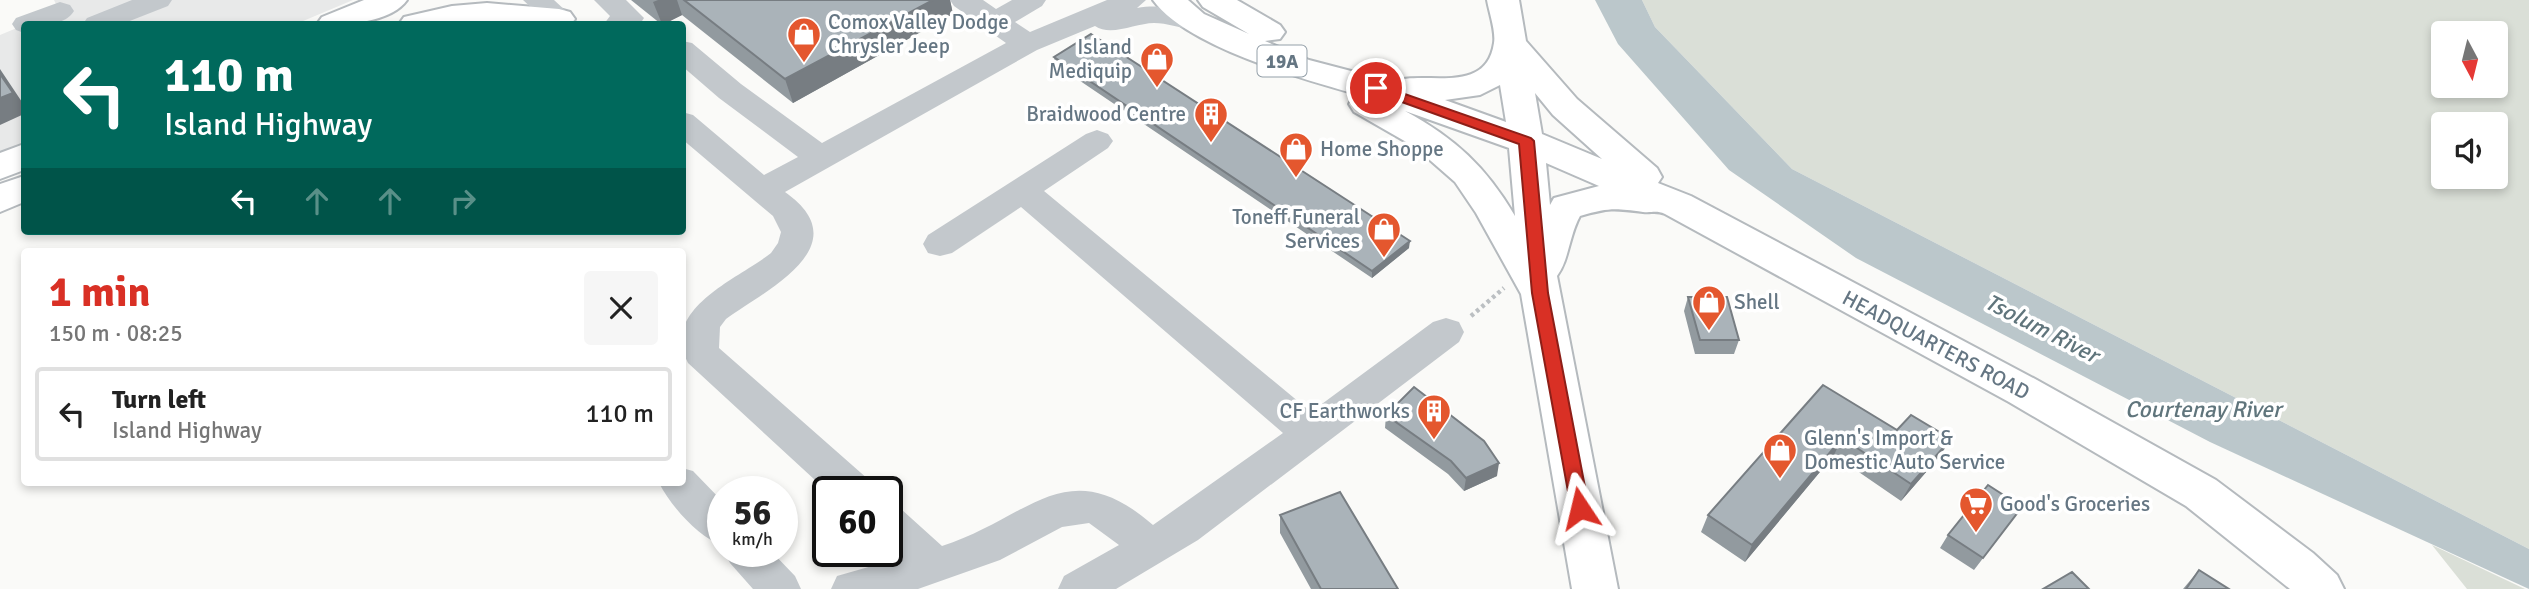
<!DOCTYPE html>
<meta charset="utf-8">
<style>
body{margin:0;font-family:Signika,sans-serif;background:#f6f6f6;color:#222;height:100vh;display:flex;flex-direction:column;font-size:26px;white-space:nowrap}
*{box-sizing:border-box;margin:0}
p{font-size:23px;color:#767676}
.icon{flex:none;width:38px;height:38px;fill:none;stroke:currentColor;stroke-width:2;stroke-linecap:round;stroke-linejoin:round}
.map{position:relative;flex:1;overflow:hidden}
.side{position:absolute;left:21px;top:248px;width:665px;height:238px;display:flex;flex-direction:column;background:#fff;border-radius:7px;box-shadow:0 4px 10px #0003}
.side>*{flex:none}
.guide{position:absolute;left:21px;top:21px;width:665px;height:214px;border-radius:7px;box-shadow:0 4px 10px #0003;background:#00695c;color:#fff;overflow:hidden}
.needle{width:46px;rotate:173deg}
.buttons{position:absolute;left:2431px;top:21px;display:grid;gap:14px}
.buttons a{display:grid;place-items:center;width:77px;height:77px;border-radius:7px;background:#fff;box-shadow:0 4px 10px #0003;font-size:35px}
.speed{position:absolute;left:707px;top:476px;display:flex;gap:14px;font-size:35px;font-weight:700;text-align:center}
.speed>*{display:grid;place-content:center;width:91px;height:91px;border-radius:50%;background:#fff;box-shadow:0 4px 10px #0003;line-height:1}
.speed small{font-size:18px;font-weight:400}
.speed .limit{border:4px solid #111;border-radius:10px;background:#fff;color:#111}
.pin{position:absolute;display:grid;place-items:center;width:60px;height:60px;color:#fff;margin:-30px;border:4px solid #fff;border-radius:50%;box-shadow:0 2px 7px #0007}
.me{position:absolute;width:77px;margin:-38px;rotate:350deg;stroke-linejoin:round;filter:drop-shadow(0 0 5px #0008)}
.turn{display:flex;align-items:center;gap:24px;height:147px;padding:0 28px;font-size:32px}
.turn .icon{width:91px;height:91px;stroke-width:2.5}
.turn b{display:block;font-size:49px;line-height:60px}
.lanes{display:flex;align-items:center;height:66px;padding:0 28px;background:#0003;justify-content:center;gap:35px;direction:ltr}
.lanes .off{opacity:.35}
.round{display:grid;place-items:center;flex:none;width:74px;height:74px;border-radius:7px;background:#f6f6f6}
.overview{display:flex;align-items:center;justify-content:space-between;height:119px;padding:0 28px}
h1{font-size:42px;font-weight:700;line-height:52px;color:#d93025}
ul{padding:0;list-style:none}
li{display:flex;align-items:center;gap:21px;height:94px;margin:0 14px 10px;padding:0 14px;border:4px solid #e0e0e0;border-radius:7px}
li div{flex:1}
li b{display:block;font-size:26px}
li em{font-style:normal}
.map>svg:first-child{display:block}
.built{fill:#e8e9e9}
.green{fill:#dadfd7;fill-rule:evenodd}
.water{fill:#bbc7cb}
.lines{fill:none;stroke-linecap:round;stroke-linejoin:round}
.major-casing{stroke:#b5babe;stroke-width:4}
.path{stroke:#bbbfc2;stroke-width:4.5;stroke-dasharray:3.5 3.5;stroke-linecap:butt}
.minor{fill:#c3c8cc;fill-rule:evenodd}
.major{fill:#fff;fill-rule:evenodd}
.wall{fill:#929a9f}
.shaded-wall{fill:#777d82}
.building{fill:#aab3b9;stroke:#777d82;stroke-width:2}
.route{fill:#d93025;stroke:#8d1f18;stroke-width:2}
.labels{text-anchor:middle;stroke-width:7;stroke-linejoin:round;paint-order:stroke}
.shield{fill:#fff;stroke:#939fa8;stroke-width:2}
.shield-label{font-size:19px;font-weight:bold;fill:#657683}
.poi-label{font-size:21px;fill:#657683;stroke:#fff;text-anchor:start}
.street-label{font-size:21px;fill:#657683;stroke:#fff}
.water-label{font-size:23px;font-style:italic;fill:#60757c;stroke:#fff}
</style>
<div class="map">
<svg width="2529" height="589" viewBox="0 0 2529 589">
<rect width="100%" height="100%" fill="#fafaf8"/>
<path class="built" d="M 54,0 L 353,0 L 296,24 L 26,24 L 60,12 Z
M 24,25 L 24,144 L 0,154 L 0,35 Z"/>
<path class="green" d="M 1642,0 L 2529,0 L 2529,549 L 1792,169 L 1655,27 ZM 2443,33 L 2496,33 L 2496,86 L 2443,86 ZM 2443,124 L 2496,124 L 2496,177 L 2443,177 Z
M 2432,545 L 2525,589 L 2467,589 Z"/>
<path class="water" d="M 1595,0 L 1642,0 L 1655,27 L 1792,169 L 2529,549 L 2529,589 L 2210,442 L 1856,258 L 1729,170 L 1618,44 Z"/>
<g class="lines">
<g class="major-casing">
<path id="major" d="M 364,0 L 407,0 C 391,23 342,26 317,24 L 322,17 Z
M 1153,0 L 1188,0 L 1204,14 L 1249,34 L 1203,7 L 1198,0 L 1237,0 L 1280,25 L 1285,32 L 1280,39 L 1265,41 L 1309,60 L 1393,82 C 1423,69 1486,97 1494,43 C 1496,31 1489,12 1487,0 L 1519,0 L 1526,41 L 1577,99 L 1657,168 L 1662,177 L 1658,183 L 1691,196 L 2037,380 L 2216,480 L 2313,553 L 2337,575 L 2344,589 L 2290,589 L 2186,506 L 2009,402 L 1665,214 C 1656,210 1652,213 1643,212 C 1613,208 1609,208 1580,216 C 1569,236 1569,260 1557,276 L 1618,589 L 1572,589 L 1521,294 L 1476,213 L 1455,182 L 1415,147 L 1354,112 L 1349,104 L 1354,96 L 1360,95 C 1305,80 1185,46 1153,0 ZM 1500,85 L 1506,122 L 1445,100 L 1480,95 ZM 1535,93 L 1553,115 L 1602,159 L 1542,134 ZM 1405,111 L 1509,148 L 1515,216 C 1486,167 1455,138 1405,111 ZM 1546,163 L 1599,186 L 1554,198 L 1550,205 Z
M 487,3 L 559,9 L 570,12 L 575,19 L 571,24 L 487,22 L 399,24 L 404,17 L 452,6 Z
M 24,144 L 24,170 L 0,179 L 0,153 Z
M 24,176 L 24,202 L 0,212 L 0,184 Z"/>
</g>
<path class="path" d="M 1471,316 L 1504,288"/>
<path class="minor" d="M 132,0 L 172,0 L 168,6 L 122,24 L 83,24 L 87,18 Z
M 523,0 L 554,0 L 580,24 L 549,24 Z
M 594,0 L 626,0 L 644,18 L 640,24 L 604,24 L 610,16 Z
M 950,0 L 983,0 L 996,9 L 1012,0 L 1046,0 L 1042,6 L 1015,22 L 1030,32 L 1107,0 L 1146,0 L 1137,8 C 1160,4 1181,9 1203,15 L 1207,21 L 1203,27 C 1186,32 1171,23 1154,23 C 1136,23 1111,37 1095,26 L 1037,50 L 785,192 C 860,245 768,289 726,319 L 720,327 L 719,348 L 869,480 L 875,492 L 828,492 L 688,363 C 659,309 738,279 771,253 L 778,243 L 781,232 L 773,216 L 682,139 L 682,112 L 693,115 L 764,175 L 798,157 L 719,98 L 682,66 L 682,41 L 692,43 L 741,84 L 822,143 L 1006,43 L 954,6 Z
M 60,2 L 70,5 L 74,11 C 64,27 42,24 24,24 L 24,33 L 16,30 L 12,24 L 16,18 Z
M 1097,130 L 1108,134 L 1113,141 L 1108,148 L 1044,191 L 1311,412 L 1433,322 L 1446,318 L 1459,322 L 1464,332 L 1459,342 L 1198,540 L 1116,589 L 1058,589 L 1064,576 L 1119,545 L 1089,523 L 1062,527 L 1000,560 L 918,589 L 831,589 L 837,576 L 900,558 L 887,547 L 887,504 L 901,509 L 942,546 C 1029,519 1066,449 1153,525 L 1283,433 L 1021,207 L 952,253 L 940,256 L 928,253 L 923,244 L 928,235 L 1086,134 Z
M 682,468 L 693,471 L 723,502 L 723,546 C 698,537 671,506 659,483 L 682,483 Z
M 724,551 L 771,551 L 795,576 L 801,589 L 753,589 L 730,563 Z"/>
<use href="#major" class="major"/>
</g>
<path class="wall" d="M 631,0 L 950,0 L 953,14 L 793,103 L 682,15 L 664,24 L 661,24 Z
M 1054,57 L 1409,248 L 1372,278 L 1055,64 Z
M 1688,297 L 1739,340 L 1734,354 L 1695,354 L 1684,311 Z
M 1823,385 L 1940,456 L 1901,501 L 1834,455 L 1745,562 L 1701,532 L 1708,515 Z
M 1386,415 L 1497,476 L 1464,491 L 1448,474 L 1385,428 Z
M 1280,515 L 1398,589 L 1311,589 L 1280,533 Z
M 2013,519 L 1974,570 L 1940,548 L 1948,535 Z
M 2199,570 L 2229,589 L 2183,589 Z"/>
<path class="shaded-wall" d="M 658,0 L 677,0 L 682,15 L 664,24 L 662,24 L 653,2 Z
M 933,0 L 950,0 L 953,14 L 793,103 L 785,79 Z
M 0,69 L 24,105 L 24,114 L 0,125 Z
M 1410,241 L 1409,248 L 1372,278 L 1372,271 Z
M 1842,438 L 1834,455 L 1745,562 L 1752,545 Z
M 1951,439 L 1940,456 L 1901,501 L 1911,484 Z
M 1499,463 L 1497,476 L 1464,491 L 1466,478 Z"/>
<path class="building" d="M 684,0 L 933,0 L 785,79 Z
M 1091,34 L 1410,241 L 1372,271 L 1054,57 Z
M 0,74 L 13,93 L 0,98 Z
M 1688,297 L 1727,297 L 1739,340 L 1700,340 Z
M 1823,385 L 1897,430 L 1911,415 L 1951,439 L 1911,484 L 1842,438 L 1752,545 L 1708,515 Z
M 1414,387 L 1484,441 L 1499,463 L 1466,478 L 1451,461 L 1386,415 Z
M 1988,485 L 2022,507 L 1983,558 L 1948,535 Z
M 1340,492 L 1398,589 L 1321,589 L 1280,515 Z
M 2199,570 L 2229,589 L 2186,589 Z
M 2072,572 L 2089,589 L 2043,589 Z"/>
<path class="route" d="M 1376,84 L 1531,138 L 1534,141 L 1548,293 L 1589,508 L 1586,514 L 1580,516 L 1573,514 L 1571,508 L 1532,293 L 1519,144 L 1371,91 L 1371,85 Z"/>
<defs>
<g id="shop-pin" transform="scale(1.75)"><path d="M0 17L-7.5 6A9.5 9.5 0 1 1 7.5 6Z" fill="#e4572e" stroke="#fff"/><path d="M-5-2.5h2.3a2.7 3.5 0 0 1 5.4 0H5L5.5 6h-11ZM-1.5-2.5h3a1.5 2.3 0 0 0-3 0Z" fill="#fff"/></g>
<g id="building-pin" transform="scale(1.75)"><path d="M0 17L-7.5 6A9.5 9.5 0 1 1 7.5 6Z" fill="#e4572e" stroke="#fff"/><path d="M-4-6H4V6H1V3H-1V6H-4ZM-2.5-4.3h1.7v1.8h-1.7ZM.8-4.3h1.7v1.8H.8ZM-2.5-1h1.7V.8h-1.7ZM.8-1h1.7V.8H.8Z" fill="#fff"/></g>
<g id="supermarket-pin" transform="scale(1.75)"><path d="M0 17L-7.5 6A9.5 9.5 0 1 1 7.5 6Z" fill="#e4572e" stroke="#fff"/><path d="M-6-5.5h2.5l.6 2H6L4.5 2H-2.5L-4.4-4H-6ZM-1.5 3.2a1.3 1.3 0 1 0 .1 0ZM3 3.2a1.3 1.3 0 1 0 .1 0Z" fill="#fff"/></g>
</defs>
<g fill-rule="evenodd">
<use href="#shop-pin" x="804" y="34"/>
<use href="#shop-pin" x="1157" y="59"/>
<use href="#building-pin" x="1211" y="114"/>
<use href="#shop-pin" x="1296" y="149"/>
<use href="#shop-pin" x="1384" y="229"/>
<use href="#shop-pin" x="1709" y="302"/>
<use href="#building-pin" x="1434" y="411"/>
<use href="#shop-pin" x="1780" y="450"/>
<use href="#supermarket-pin" x="1976" y="504"/>
</g>
<g class="labels">
<rect class="shield" x="1257.5" y="45.5" width="49" height="31" rx="5"/>
<g class="shield-label">
<text x="1282" y="68">19A</text>
</g>
<g class="poi-label">
<text x="828" y="29">Comox Valley Dodge<tspan x="828" dy="24">Chrysler Jeep</tspan></text>
<text x="1132" y="54" text-anchor="end">Island<tspan x="1132" dy="24">Mediquip</tspan></text>
<text x="1186" y="121" text-anchor="end">Braidwood Centre</text>
<text x="1320" y="156">Home Shoppe</text>
<text x="1360" y="224" text-anchor="end">Toneff Funeral<tspan x="1360" dy="24">Services</tspan></text>
<text x="1734" y="309">Shell</text>
<text x="1410" y="418" text-anchor="end">CF Earthworks</text>
<text x="1804" y="445">Glenn's Import &amp;<tspan x="1804" dy="24">Domestic Auto Service</tspan></text>
<text x="2000" y="511">Good's Groceries</text>
</g>
<g class="street-label">
<text transform="translate(1936 345) rotate(28)" y="7">HEADQUARTERS ROAD</text>
</g>
<g class="water-label">
<text transform="translate(2042 328) rotate(27)" y="8">Tsolum River</text>
<text x="2203" y="417">Courtenay River</text>
</g>
</g>
</svg>
<div class="buttons">
<a><svg class="needle" viewBox="-14 -14 28 28"><path d="M0-13l5 13h-10z" fill="#e53935"/><path d="M0 13l5-13h-10z" fill="#767676"/></svg></a>
<a><svg class="icon" aria-label="sound" viewBox="0 0 24 24"><path d="M4 9h4l5-4v14l-5-4H4zM17 9q2 3 0 6"/></svg></a>
</div>
<div class="speed"><div>56<small>km/h</small></div><div class="limit">60</div></div>
<div class="pin" style="left:1376px;top:88px;background:#d93025"><svg class="icon" aria-label="arrive" viewBox="0 0 24 24"><path d="M6 21V4h12l-3 4 3 4H6"/></svg></div>
<svg class="me" style="left:1580px;top:508px" viewBox="-20 -20 40 40"><path d="M0-17L14 15 0 8-14 15z" fill="#d93025" stroke="#fff" stroke-width="4"/></svg>
<div class="guide">
<div class="turn"><svg class="icon" aria-label="left" viewBox="0 0 24 24"><path d="M17 20v-9H6M10 6l-5 5 5 5"/></svg><div><b>110 m</b>Island Highway</div></div>
<div class="lanes"><svg class="icon" aria-label="left" viewBox="0 0 24 24"><path d="M17 20v-9H6M10 6l-5 5 5 5"/></svg><svg class="icon off" aria-label="ahead" viewBox="0 0 24 24"><path d="M12 20V5M6 11l6-6 6 6"/></svg><svg class="icon off" aria-label="ahead" viewBox="0 0 24 24"><path d="M12 20V5M6 11l6-6 6 6"/></svg><svg class="icon off" aria-label="right" viewBox="0 0 24 24"><path d="M7 20v-9h11M14 6l5 5-5 5"/></svg></div>
</div>
<section class="side">
<div class="overview"><div><h1>1 min</h1><p>150 m · 08:25</p></div><a class="round"><svg class="icon" aria-label="close" viewBox="0 0 24 24"><path d="M6 6l12 12M18 6L6 18"/></svg></a></div>
<ul>
<li><svg class="icon" aria-label="left" viewBox="0 0 24 24"><path d="M17 20v-9H6M10 6l-5 5 5 5"/></svg><div><b>Turn left</b><p>Island Highway</p></div><em>110 m</em></li>
</ul>
</section>
</div>
